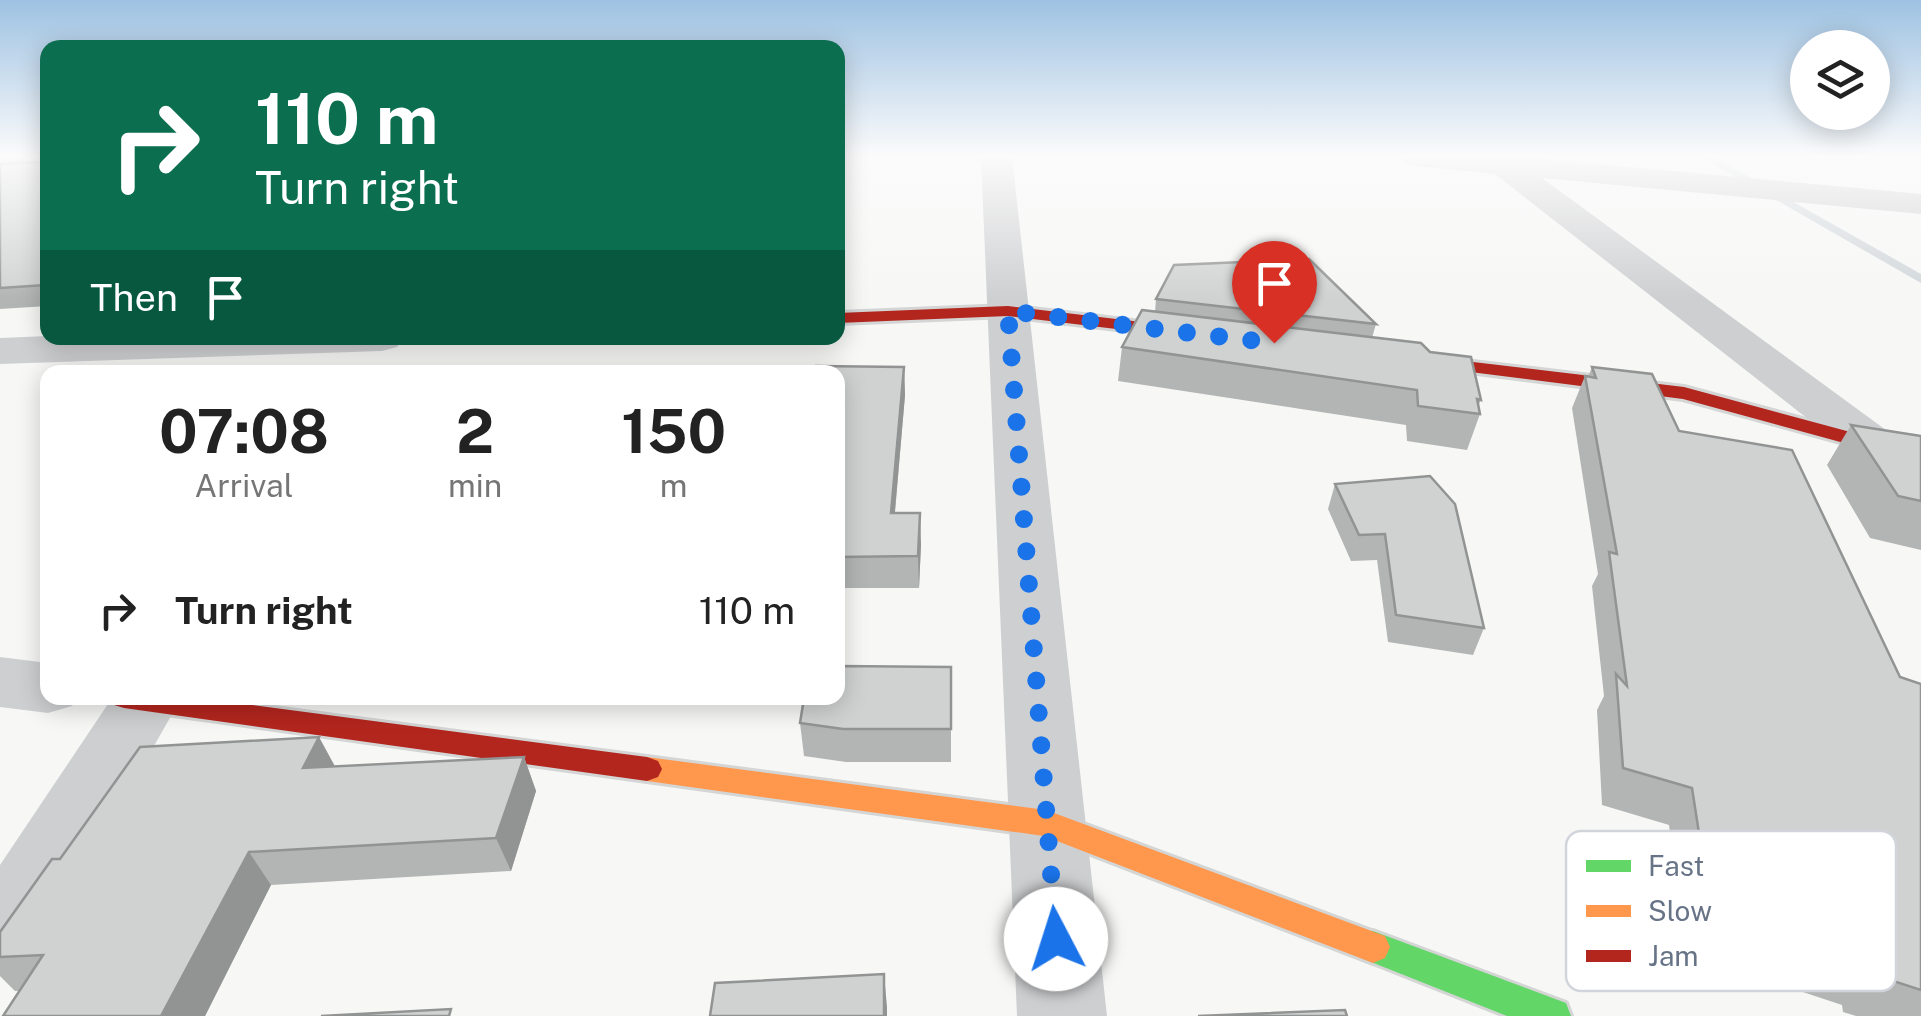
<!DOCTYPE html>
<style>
body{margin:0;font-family:"Public Sans",sans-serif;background:#f2f2f2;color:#222;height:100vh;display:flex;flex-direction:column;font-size:38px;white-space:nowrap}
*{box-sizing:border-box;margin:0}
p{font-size:32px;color:#767676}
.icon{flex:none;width:55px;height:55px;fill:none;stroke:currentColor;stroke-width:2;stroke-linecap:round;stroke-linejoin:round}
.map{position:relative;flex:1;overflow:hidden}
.sheet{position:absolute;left:40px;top:365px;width:805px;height:340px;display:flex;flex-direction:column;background:#fff;border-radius:20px;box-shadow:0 5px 25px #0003}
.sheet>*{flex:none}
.banner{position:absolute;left:40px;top:40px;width:805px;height:305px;border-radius:20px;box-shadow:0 5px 25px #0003;background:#0b6e4f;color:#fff;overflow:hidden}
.controls{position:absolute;left:1790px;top:30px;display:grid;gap:20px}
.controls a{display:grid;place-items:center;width:100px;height:100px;border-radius:50%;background:#fff;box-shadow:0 5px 25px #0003;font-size:50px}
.pin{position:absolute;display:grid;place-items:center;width:85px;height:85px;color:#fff;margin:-102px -42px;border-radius:50% 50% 50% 0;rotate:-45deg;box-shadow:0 0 10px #0007}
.pin .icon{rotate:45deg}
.me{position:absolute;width:110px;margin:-55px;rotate:355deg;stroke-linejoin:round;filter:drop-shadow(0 0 8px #0008)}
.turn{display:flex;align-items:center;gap:35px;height:210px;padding:0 50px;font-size:45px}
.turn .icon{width:130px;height:130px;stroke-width:2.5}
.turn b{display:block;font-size:70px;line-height:85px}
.then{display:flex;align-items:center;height:95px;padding:0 50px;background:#0003;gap:20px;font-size:38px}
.eta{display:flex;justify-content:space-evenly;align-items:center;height:170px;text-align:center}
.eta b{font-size:60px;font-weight:700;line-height:70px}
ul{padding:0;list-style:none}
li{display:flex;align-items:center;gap:30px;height:150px;padding:0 50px}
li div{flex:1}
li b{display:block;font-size:38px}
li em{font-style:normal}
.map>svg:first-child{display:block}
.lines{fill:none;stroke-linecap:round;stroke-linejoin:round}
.stream{fill:#d0d6da;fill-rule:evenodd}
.fast-casing{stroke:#d4d5d5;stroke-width:6}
.slow-casing{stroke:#d4d5d5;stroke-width:6}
.jam-casing{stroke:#d4d5d5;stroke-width:6}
.street{fill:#cecfd1;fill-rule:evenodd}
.fast{fill:#63d668;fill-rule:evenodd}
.slow{fill:#ff974d;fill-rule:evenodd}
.jam{fill:#b3261e;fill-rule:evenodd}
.wall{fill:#b3b5b5}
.shaded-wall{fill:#929393}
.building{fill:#d0d2d2;stroke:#929393;stroke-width:2.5}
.route{stroke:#1a73e8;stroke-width:18;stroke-dasharray:0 32.4}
.key{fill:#fff;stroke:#d1d5db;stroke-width:2.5}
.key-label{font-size:28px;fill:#677386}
</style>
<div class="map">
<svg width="1921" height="1016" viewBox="0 0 1921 1016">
<rect width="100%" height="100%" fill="#f7f7f6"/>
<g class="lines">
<path class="stream" d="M 1701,157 L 1714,157 L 1921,274 L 1921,283 Z"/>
<g class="fast-casing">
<path id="fast" d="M 1373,931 L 1566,1003 L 1571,1016 L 1507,1016 L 1361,958 L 1356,947 L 1361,936 Z"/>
</g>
<g class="slow-casing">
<path id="slow" d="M 647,757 L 1046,810 L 1385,936 L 1390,947 L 1385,958 L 1373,963 L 1044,836 L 647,781 L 636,777 L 632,769 L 636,761 Z"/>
</g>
<g class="jam-casing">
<path id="jam" d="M 1008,306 L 1208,330 L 1217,335 L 1208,340 L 1008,316 L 838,323 L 838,313 Z
M 1397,353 L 1684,387 L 1921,451 L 1921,464 L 1683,399 L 1391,362 L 1391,354 Z
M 110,698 L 198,698 L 647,757 L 658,761 L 662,769 L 658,777 L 647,781 L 124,708 L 114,705 Z"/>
</g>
<path class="street" d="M 0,157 L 26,157 L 22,164 L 0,172 Z
M 981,157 L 1012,157 L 1107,1016 L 1017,1016 Z
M 1401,157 L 1523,157 L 1921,194 L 1921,214 L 1542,178 L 1890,433 L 1897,444 L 1890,455 L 1872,459 L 1854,455 L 1495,174 L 1416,166 L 1405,164 Z
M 48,336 L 48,338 L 404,338 L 397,347 L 382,351 L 0,364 L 0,338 Z
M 0,657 L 48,663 L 48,698 L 76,698 L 72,706 L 48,713 L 0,707 Z
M 112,698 L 180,700 L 30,965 L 0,976 L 0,865 Z"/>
<use href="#fast" class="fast"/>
<use href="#slow" class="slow"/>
<use href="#jam" class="jam"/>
</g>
<path class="wall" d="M 48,157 L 48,306 L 0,309 L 0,164 L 39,162 Z
M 1156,299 L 1376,324 L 1372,338 L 1481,400 L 1478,406 L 1480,414 L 1467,450 L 1407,441 L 1406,425 L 1118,381 L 1122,347 L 1155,312 Z
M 904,367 L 905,395 L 895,513 L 921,544 L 919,588 L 838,588 L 838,372 Z
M 1592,367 L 1679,431 L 1900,677 L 1921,684 L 1921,1016 L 1856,1016 L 1843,1012 L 1842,1005 L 1685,953 L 1669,825 L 1602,805 L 1597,710 L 1604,696 L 1592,586 L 1598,574 L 1572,408 L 1585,376 L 1588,377 Z
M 1851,425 L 1921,436 L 1921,550 L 1870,538 L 1827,465 Z
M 1335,484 L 1484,628 L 1473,655 L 1388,642 L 1377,560 L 1351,561 L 1328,509 Z
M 951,667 L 951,762 L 846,762 L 804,756 L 800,723 Z
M 524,757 L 536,791 L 511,871 L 271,885 L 205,1016 L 3,1016 L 20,991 L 15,991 L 0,976 L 0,957 L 60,859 L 335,766 Z"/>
<path class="shaded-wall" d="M 904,367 L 905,395 L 892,544 L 891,513 Z
M 920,513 L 921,544 L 919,588 L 918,556 Z
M 319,737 L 337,770 L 303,768 Z
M 524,757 L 536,791 L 511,871 L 496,838 Z
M 249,852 L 271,885 L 205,1016 L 161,1016 Z
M 884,974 L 887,1007 L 887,1016 L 884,1016 Z"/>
<path class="building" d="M 40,157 L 48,157 L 48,284 L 46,285 L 0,288 L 0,164 L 39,162 Z
M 1309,259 L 1376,324 L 1156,299 L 1174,265 Z
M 1142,310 L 1421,343 L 1430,352 L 1471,357 L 1481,400 L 1477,399 L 1480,414 L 1418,406 L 1417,390 L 1122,347 Z
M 816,366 L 904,367 L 891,513 L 920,513 L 918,556 L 838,557 L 838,372 L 814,372 Z
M 1592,367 L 1652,374 L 1679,431 L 1792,450 L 1900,677 L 1921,684 L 1921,990 L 1878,976 L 1876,969 L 1712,917 L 1692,788 L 1623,768 L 1616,674 L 1627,686 L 1609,552 L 1617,554 L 1585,376 L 1596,378 Z
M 1851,425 L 1921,436 L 1921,501 L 1898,496 Z
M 1430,476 L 1455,504 L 1484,628 L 1396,615 L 1385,534 L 1359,535 L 1335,484 Z
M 838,666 L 951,667 L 951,729 L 843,729 L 800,723 L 804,698 L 838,698 Z
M 319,737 L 303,768 L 524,757 L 496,838 L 249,852 L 161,1016 L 3,1016 L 43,955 L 0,957 L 0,932 L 52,859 L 60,859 L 140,747 Z
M 884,974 L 884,1016 L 710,1016 L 715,983 Z
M 451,1009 L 449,1016 L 321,1016 Z
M 1345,1010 L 1347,1016 L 1198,1016 Z"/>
<linearGradient id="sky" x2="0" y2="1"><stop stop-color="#9ec2e2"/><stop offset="0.52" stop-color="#fbfbfb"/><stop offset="1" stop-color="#fbfbfb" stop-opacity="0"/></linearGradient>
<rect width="1921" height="300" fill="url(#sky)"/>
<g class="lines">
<path class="route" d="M 1056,939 L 1008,311 L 1274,343"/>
</g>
<rect x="1566" y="831" width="330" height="160" rx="15" class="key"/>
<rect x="1586" y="860" width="45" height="12" fill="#63d668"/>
<rect x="1586" y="905" width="45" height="12" fill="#ff974d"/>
<rect x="1586" y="950" width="45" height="12" fill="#b3261e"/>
<g class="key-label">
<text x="1648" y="876">Fast</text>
<text x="1648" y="921">Slow</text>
<text x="1648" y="966">Jam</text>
</g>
</svg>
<div class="controls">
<a><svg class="icon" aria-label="layers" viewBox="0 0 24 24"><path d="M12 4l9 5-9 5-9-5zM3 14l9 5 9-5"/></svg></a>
</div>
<div class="pin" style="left:1274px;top:343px;background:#d93025"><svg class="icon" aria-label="arrive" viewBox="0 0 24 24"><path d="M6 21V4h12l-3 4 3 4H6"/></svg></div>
<svg class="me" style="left:1056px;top:939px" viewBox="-20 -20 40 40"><circle r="19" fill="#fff"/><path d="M0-13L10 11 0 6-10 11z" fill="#1a73e8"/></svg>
<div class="banner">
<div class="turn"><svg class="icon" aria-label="right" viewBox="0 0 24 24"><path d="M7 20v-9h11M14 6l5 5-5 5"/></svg><div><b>110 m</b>Turn right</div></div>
<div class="then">Then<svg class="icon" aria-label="arrive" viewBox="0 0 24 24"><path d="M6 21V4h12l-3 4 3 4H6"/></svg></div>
</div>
<section class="sheet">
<div class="eta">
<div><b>07:08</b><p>Arrival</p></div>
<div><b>2</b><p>min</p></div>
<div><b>150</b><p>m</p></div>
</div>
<ul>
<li><svg class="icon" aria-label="right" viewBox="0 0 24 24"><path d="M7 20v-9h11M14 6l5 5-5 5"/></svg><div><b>Turn right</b></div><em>110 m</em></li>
</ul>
</section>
</div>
